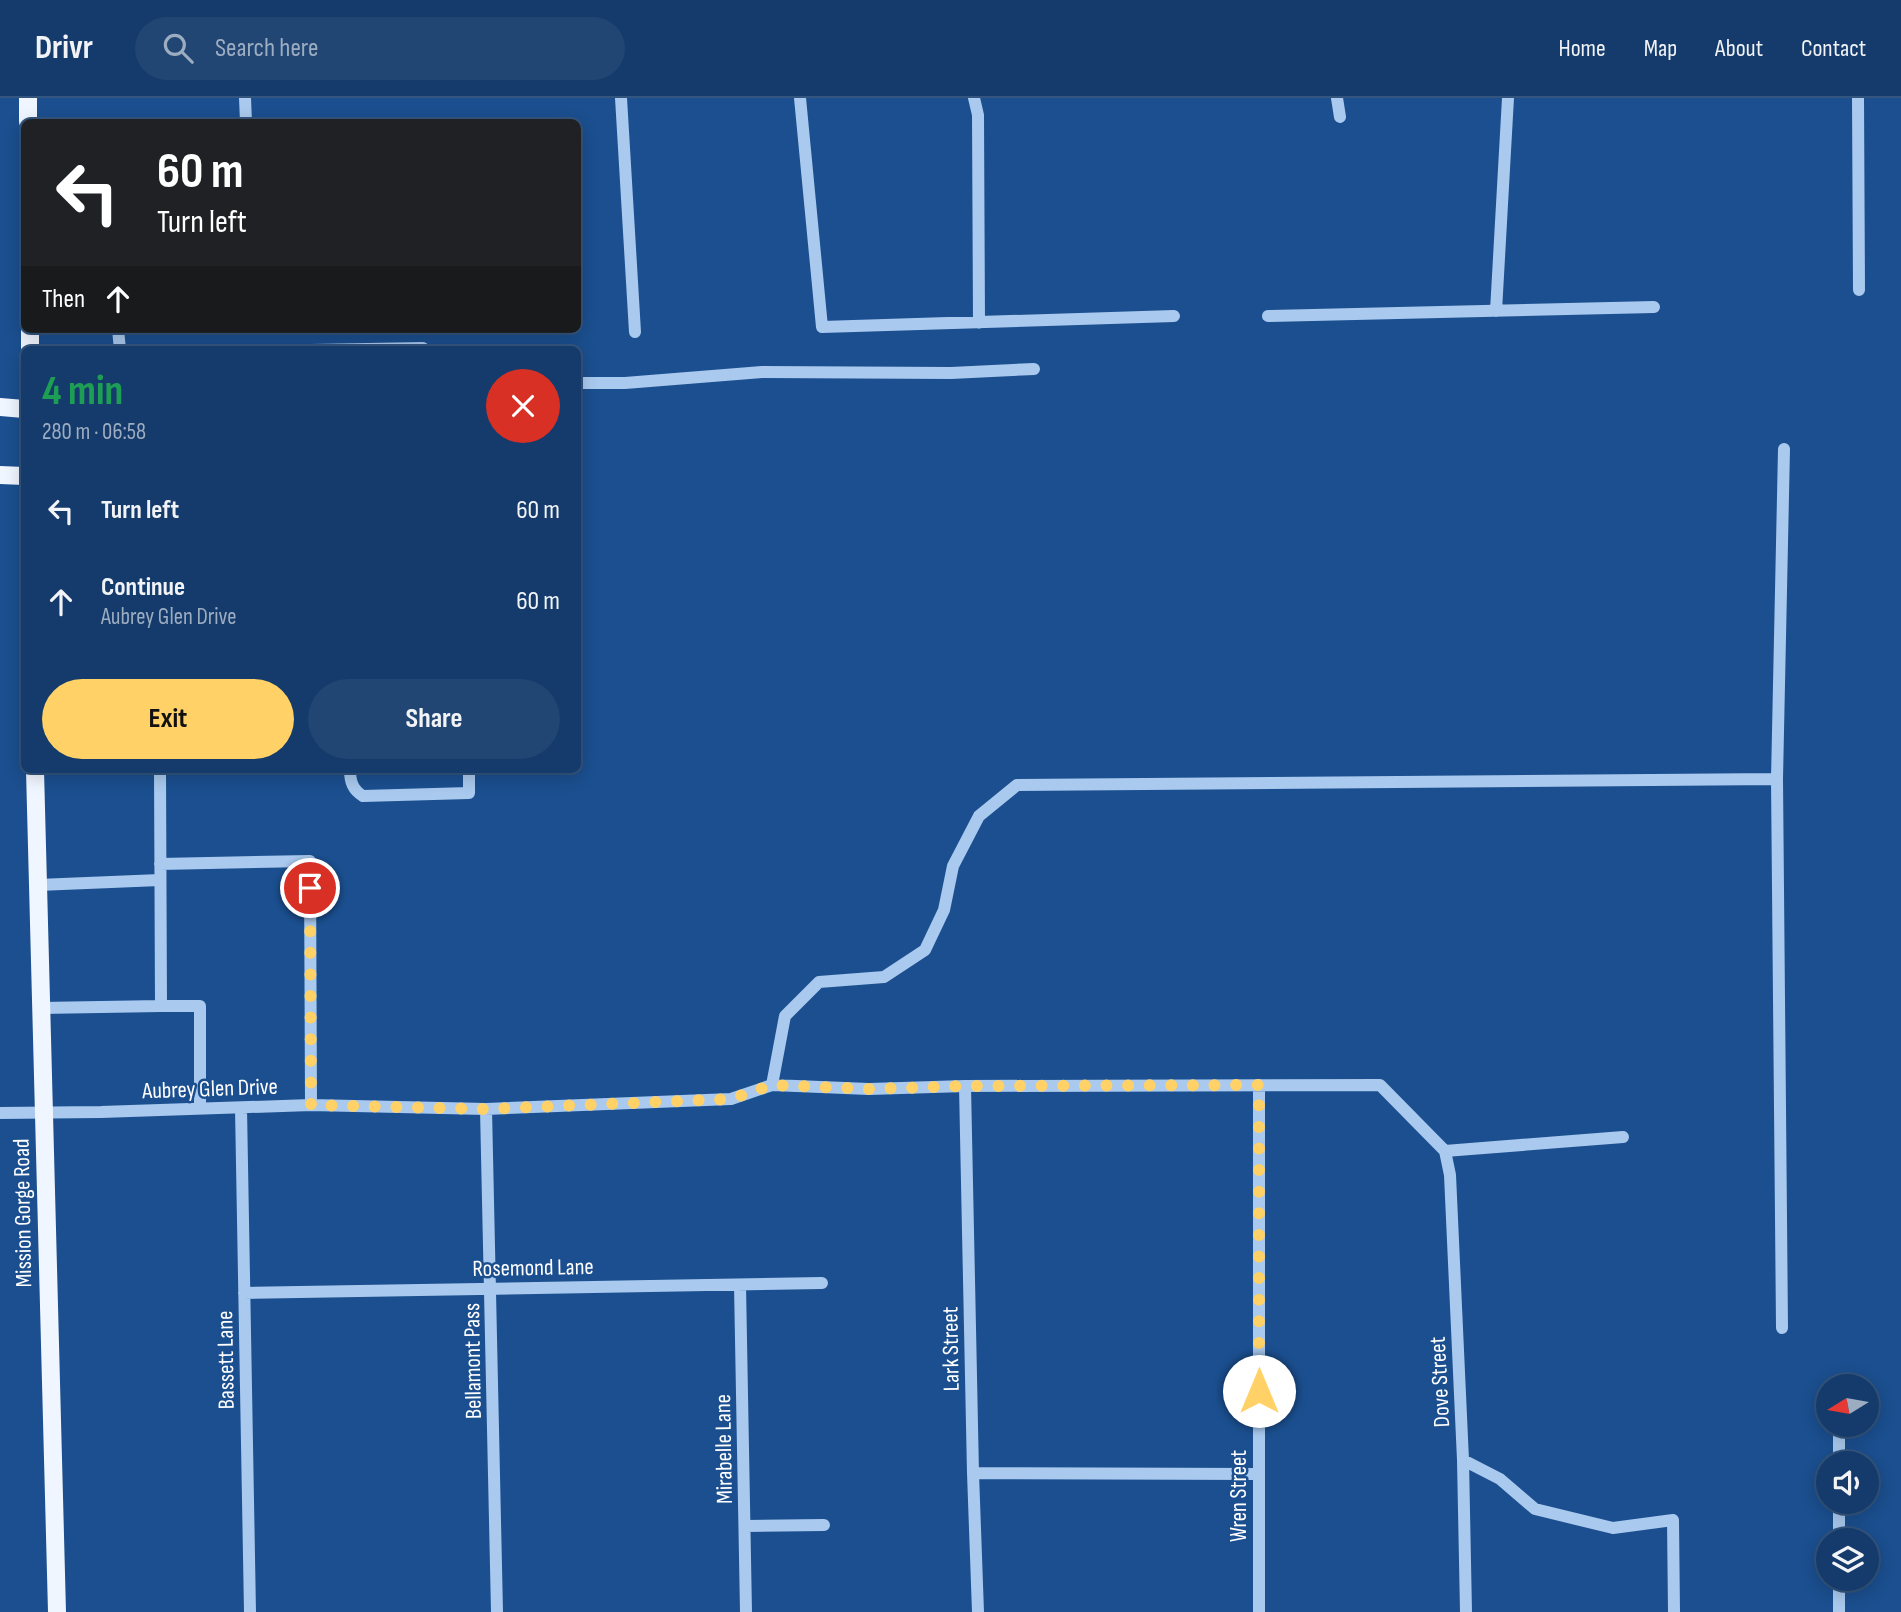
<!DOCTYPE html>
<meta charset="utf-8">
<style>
body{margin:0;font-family:"Sofia Sans Condensed",sans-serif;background:#214673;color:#f1f3f6;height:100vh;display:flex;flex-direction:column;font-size:26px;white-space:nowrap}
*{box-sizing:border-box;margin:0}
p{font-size:23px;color:#9dadc1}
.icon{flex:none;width:38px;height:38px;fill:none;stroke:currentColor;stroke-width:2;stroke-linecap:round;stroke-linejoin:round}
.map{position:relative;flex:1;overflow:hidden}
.side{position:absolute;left:21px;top:248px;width:560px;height:427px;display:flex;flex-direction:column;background:#143b6b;border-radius:10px;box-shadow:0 4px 18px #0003,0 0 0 2px #33557e}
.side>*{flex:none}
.guide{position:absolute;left:21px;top:21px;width:560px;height:214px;border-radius:10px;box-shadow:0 4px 18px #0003,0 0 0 2px #33557e;background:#202124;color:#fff;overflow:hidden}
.needle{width:46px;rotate:259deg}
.tools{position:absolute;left:1816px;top:1276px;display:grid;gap:14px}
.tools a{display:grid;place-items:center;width:63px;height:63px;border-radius:50%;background:#143b6b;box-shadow:0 4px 18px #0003,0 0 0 2px #33557e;font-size:35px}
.pin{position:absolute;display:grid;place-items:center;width:60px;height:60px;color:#fff;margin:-30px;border:4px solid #fff;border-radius:50%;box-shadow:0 2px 7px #0007}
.me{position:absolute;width:77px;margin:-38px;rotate:0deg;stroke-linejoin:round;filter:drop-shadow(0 0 5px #0008)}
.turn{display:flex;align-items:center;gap:24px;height:147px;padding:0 21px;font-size:32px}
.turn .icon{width:91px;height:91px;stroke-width:2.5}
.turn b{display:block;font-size:49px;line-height:60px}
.then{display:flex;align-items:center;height:66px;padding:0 21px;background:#0003;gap:14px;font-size:26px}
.round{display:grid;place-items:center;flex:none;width:74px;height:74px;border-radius:37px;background:#214673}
.head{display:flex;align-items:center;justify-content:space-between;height:119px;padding:0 21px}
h1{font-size:42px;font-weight:700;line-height:52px;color:#1e9e55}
.cta{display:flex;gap:14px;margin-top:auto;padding:14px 21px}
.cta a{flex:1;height:80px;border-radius:42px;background:#ffd166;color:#111;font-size:28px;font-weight:700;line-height:80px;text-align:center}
.cta a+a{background:#214673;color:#f1f3f6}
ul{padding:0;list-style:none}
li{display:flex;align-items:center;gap:21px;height:91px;padding:0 21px}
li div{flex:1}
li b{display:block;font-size:26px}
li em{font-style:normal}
header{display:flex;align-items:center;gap:42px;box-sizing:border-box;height:98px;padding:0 35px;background:#143b6b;border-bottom:2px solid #33557e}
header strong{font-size:33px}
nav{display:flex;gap:38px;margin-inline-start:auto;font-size:24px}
.search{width:490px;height:63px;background:#214673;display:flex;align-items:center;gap:18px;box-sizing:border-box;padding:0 24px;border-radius:38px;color:#9dadc1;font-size:26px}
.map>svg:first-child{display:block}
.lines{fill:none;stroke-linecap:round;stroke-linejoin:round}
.minor{stroke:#a9c9ee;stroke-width:12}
.major{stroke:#f0f6ff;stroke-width:18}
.route{stroke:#ffd166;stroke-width:12;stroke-dasharray:0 21.6}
.labels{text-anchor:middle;stroke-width:5;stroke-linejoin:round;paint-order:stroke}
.street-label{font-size:23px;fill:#fff;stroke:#1b4f8f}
</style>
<header>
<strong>Drivr</strong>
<div class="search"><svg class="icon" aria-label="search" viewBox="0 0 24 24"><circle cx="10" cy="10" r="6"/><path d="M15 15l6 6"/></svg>Search here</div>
<nav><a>Home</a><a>Map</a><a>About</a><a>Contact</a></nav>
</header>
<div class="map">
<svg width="1901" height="1514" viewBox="0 0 1901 1514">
<rect width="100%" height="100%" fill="#1b4f8f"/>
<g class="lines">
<path class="minor" d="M 245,0 L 246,24
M 621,0 L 635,234
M 800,0 L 822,229 L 1174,218
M 974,0 L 978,17 L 979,225
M 1337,0 L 1340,19
M 1858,0 L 1859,192
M 1496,213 L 1508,0
M 1268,218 L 1654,209
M 118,231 L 120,252
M 312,252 L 423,250
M 578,285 L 625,285 L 762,274 L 951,275 L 1034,271
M 350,672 C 350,684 353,692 363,698 L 469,695 L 469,672
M 160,766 L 310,763 L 311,1007
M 38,787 L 160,782
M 161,908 L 200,908 L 200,1011
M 40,910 L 161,908 L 160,672
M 772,987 L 785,918 L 819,884 L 884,879 L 925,852 L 944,812 L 953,768 L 979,718 L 1017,687 L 1777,681
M 1259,987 L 1259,1514
M 965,988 L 973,1375 L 978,1514
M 241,1010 L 250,1514
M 486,1011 L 497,1514
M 0,1015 L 101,1014 L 311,1007 L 486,1011 L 731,1001 L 772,987 L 869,991 L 965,988 L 1380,987 L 1445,1053 L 1623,1039
M 1445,1053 L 1450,1077 L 1463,1362 L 1466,1514
M 740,1187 L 746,1514
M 244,1195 L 822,1185
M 1782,1230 L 1777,681 L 1784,351
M 1839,1326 L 1839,1365
M 1463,1362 L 1500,1381 L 1535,1411 L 1613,1430 L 1673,1422 L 1674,1514
M 973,1375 L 1259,1376
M 1839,1404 L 1839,1442
M 745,1428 L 824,1427
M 1839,1480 L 1839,1514"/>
<path class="major" d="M 28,0 L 28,24
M 30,231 L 30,252
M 0,309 L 24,311
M 0,377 L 24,378
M 35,672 L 57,1514"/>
</g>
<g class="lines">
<path class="route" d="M 310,790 L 311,1007 L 486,1011 L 731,1001 L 772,987 L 869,991 L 965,988 L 1259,987 L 1259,1293"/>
</g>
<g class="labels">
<g class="street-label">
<text transform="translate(210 990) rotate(-2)" y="8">Aubrey Glen Drive</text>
<text transform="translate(22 1115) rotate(-91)" y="8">Mission Gorge Road</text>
<text transform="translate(533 1169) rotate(-1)" y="8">Rosemond Lane</text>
<text transform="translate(950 1251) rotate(-91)" y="8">Lark Street</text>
<text transform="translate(225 1262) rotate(-91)" y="8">Bassett Lane</text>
<text transform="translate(472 1263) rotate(-91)" y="8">Bellamont Pass</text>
<text transform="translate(1439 1284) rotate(-93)" y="8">Dove Street</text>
<text transform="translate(723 1351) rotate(-91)" y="8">Mirabelle Lane</text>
<text transform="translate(1238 1398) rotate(-90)" y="8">Wren Street</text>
</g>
</g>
</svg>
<div class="tools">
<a><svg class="needle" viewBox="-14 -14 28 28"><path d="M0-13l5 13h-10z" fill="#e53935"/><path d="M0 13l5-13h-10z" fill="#9dadc1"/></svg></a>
<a><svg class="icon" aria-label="sound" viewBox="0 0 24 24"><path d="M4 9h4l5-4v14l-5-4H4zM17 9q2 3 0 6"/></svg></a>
<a><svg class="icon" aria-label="layers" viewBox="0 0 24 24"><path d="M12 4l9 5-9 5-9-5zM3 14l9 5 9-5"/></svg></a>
</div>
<div class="pin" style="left:310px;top:790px;background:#d93025"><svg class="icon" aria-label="arrive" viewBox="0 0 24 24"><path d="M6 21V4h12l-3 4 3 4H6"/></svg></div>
<svg class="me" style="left:1259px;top:1293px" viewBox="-20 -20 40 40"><circle r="19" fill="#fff"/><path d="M0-13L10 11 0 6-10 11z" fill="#ffd166"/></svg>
<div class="guide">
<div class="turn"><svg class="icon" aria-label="left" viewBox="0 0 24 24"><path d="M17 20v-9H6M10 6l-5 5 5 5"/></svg><div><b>60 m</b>Turn left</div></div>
<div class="then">Then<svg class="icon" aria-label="ahead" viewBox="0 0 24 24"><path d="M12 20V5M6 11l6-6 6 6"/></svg></div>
</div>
<section class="side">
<div class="head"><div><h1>4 min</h1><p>280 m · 06:58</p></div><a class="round" style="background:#d93025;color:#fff"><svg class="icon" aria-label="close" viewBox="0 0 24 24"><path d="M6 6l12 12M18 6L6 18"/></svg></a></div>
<ul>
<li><svg class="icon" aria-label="left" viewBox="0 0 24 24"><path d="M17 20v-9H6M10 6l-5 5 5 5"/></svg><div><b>Turn left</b></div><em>60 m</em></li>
<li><svg class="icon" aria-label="ahead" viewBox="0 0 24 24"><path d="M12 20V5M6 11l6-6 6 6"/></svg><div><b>Continue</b><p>Aubrey Glen Drive</p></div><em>60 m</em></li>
</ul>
<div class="cta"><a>Exit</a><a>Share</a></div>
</section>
</div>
